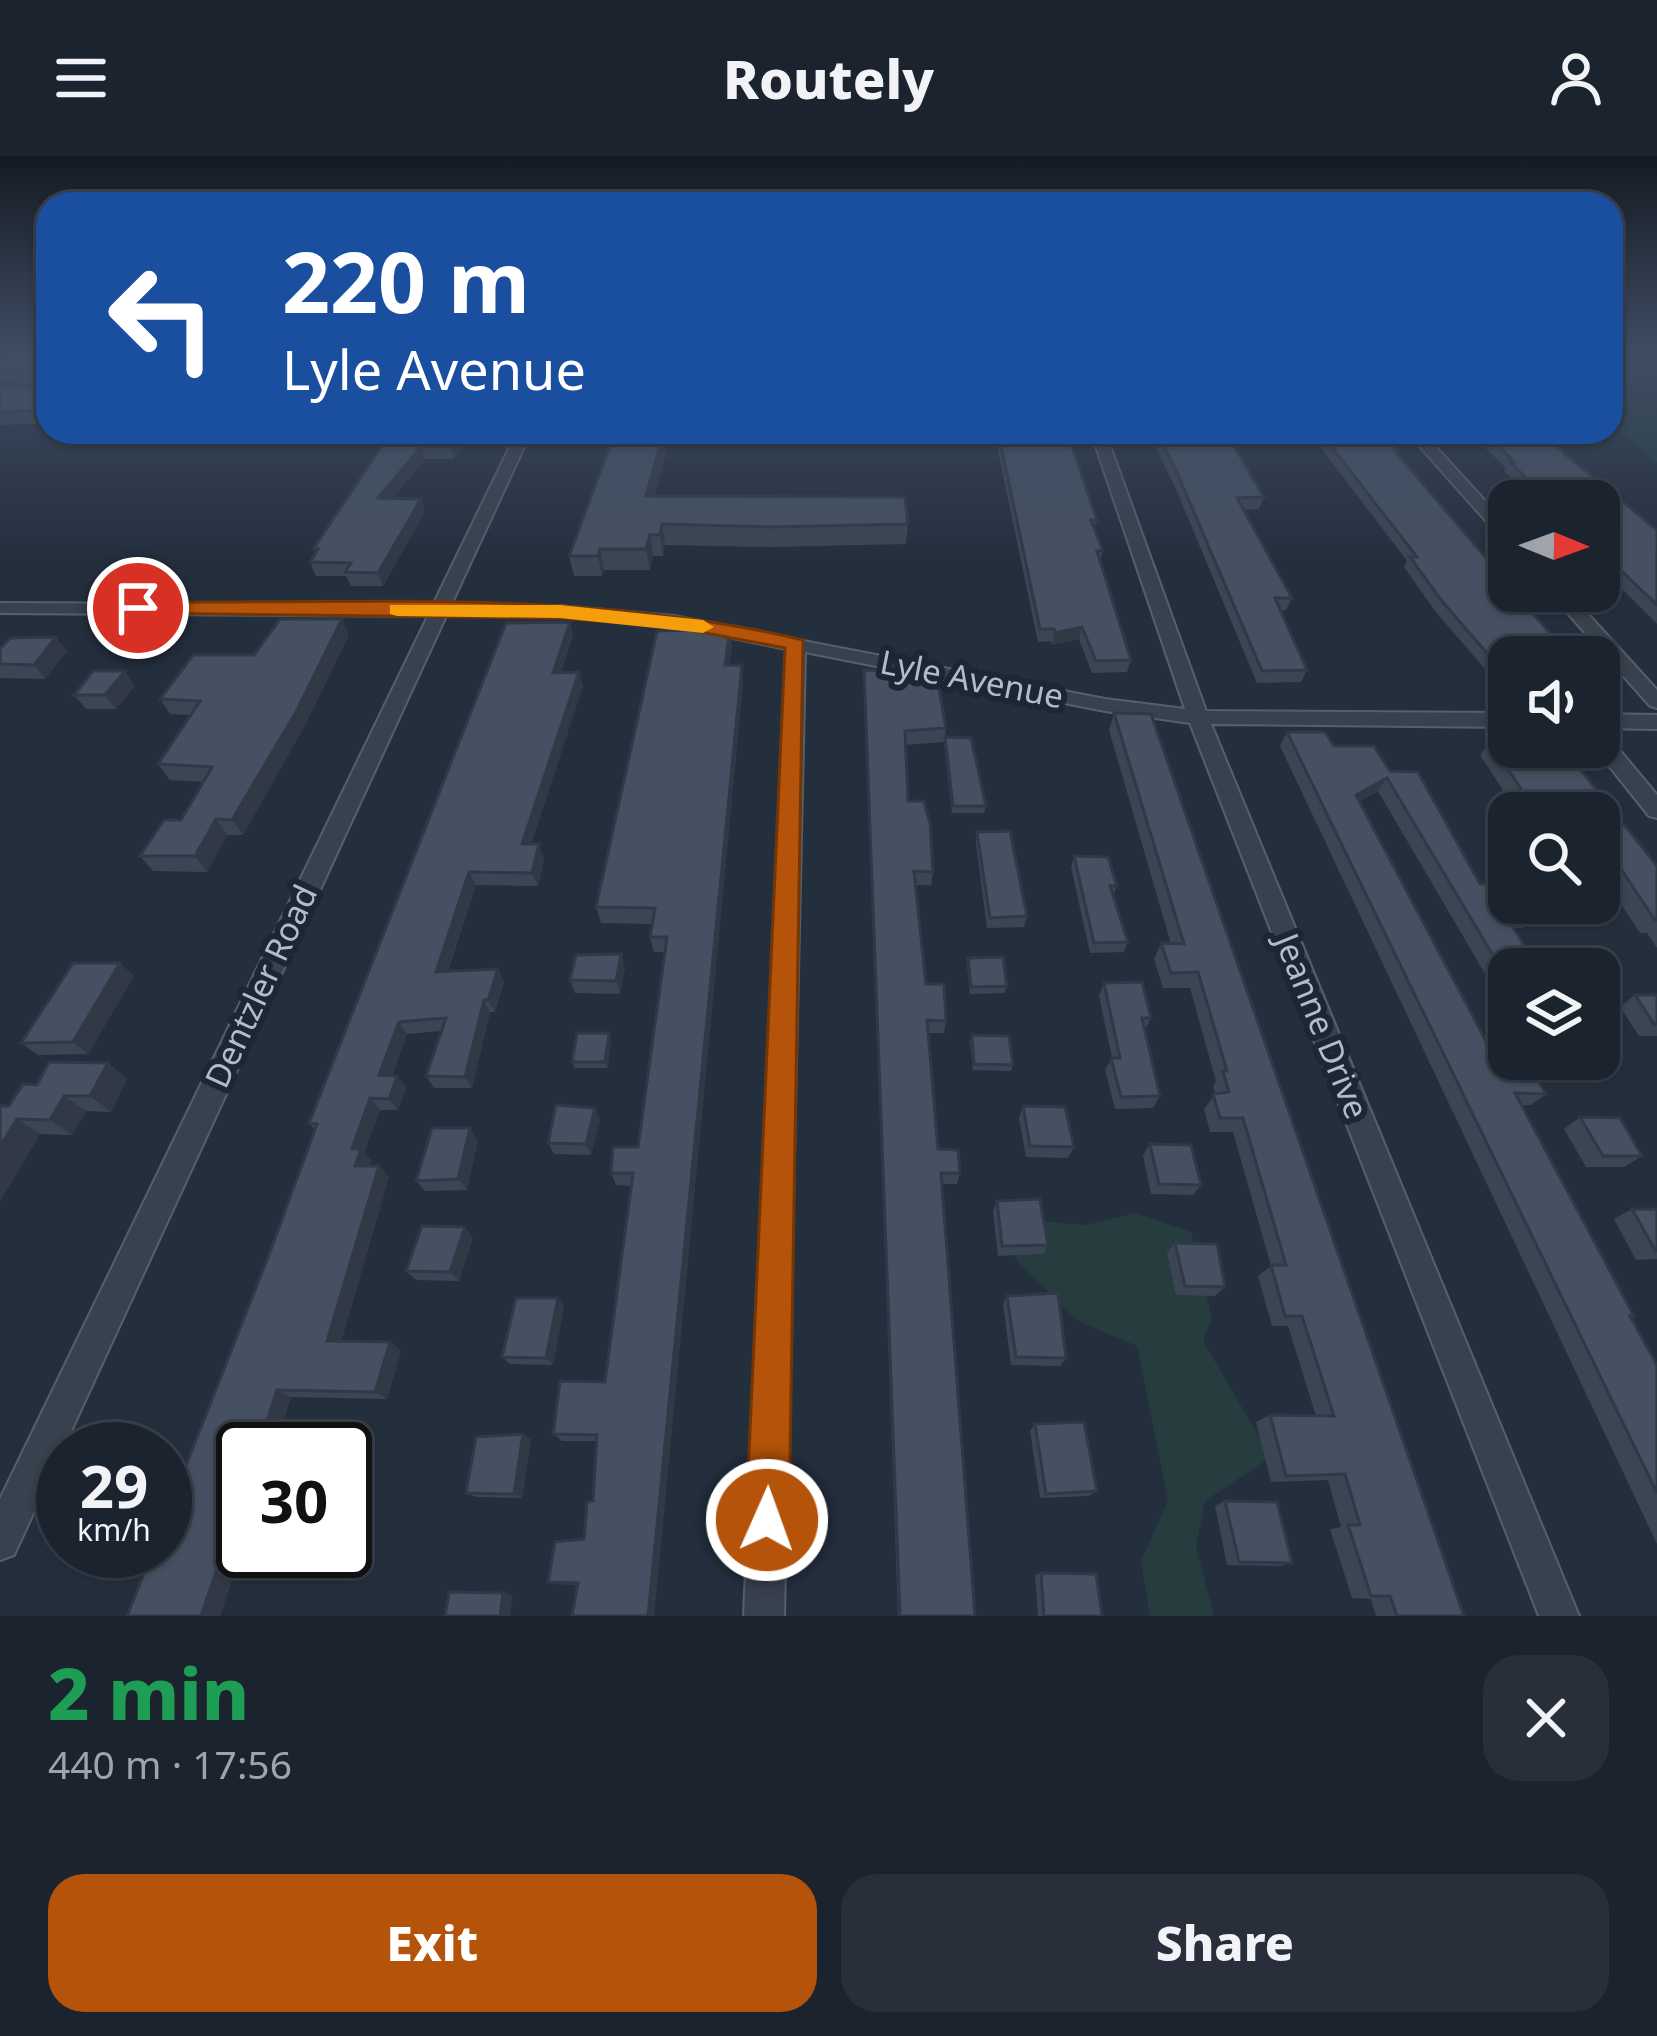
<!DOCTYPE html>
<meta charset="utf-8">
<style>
body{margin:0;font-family:"Noto Sans",sans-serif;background:#282f3a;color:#f1f3f6;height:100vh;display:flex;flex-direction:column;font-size:45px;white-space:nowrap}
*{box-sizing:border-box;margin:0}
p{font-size:39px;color:#a0a4aa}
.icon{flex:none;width:66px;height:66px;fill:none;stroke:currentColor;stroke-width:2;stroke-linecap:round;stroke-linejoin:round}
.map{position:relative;height:1460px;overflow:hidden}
.drawer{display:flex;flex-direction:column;background:#1b232e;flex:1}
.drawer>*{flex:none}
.guide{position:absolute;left:36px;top:36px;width:1587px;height:252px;border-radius:36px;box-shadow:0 3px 9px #0004,0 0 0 3px #39404a;background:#1a4fa0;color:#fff;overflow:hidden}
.needle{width:78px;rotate:91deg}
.buttons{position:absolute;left:1488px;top:324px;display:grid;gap:24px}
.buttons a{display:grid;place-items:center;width:132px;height:132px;border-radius:24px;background:#1b232e;box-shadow:0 3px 9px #0004,0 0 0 3px #39404a;font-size:60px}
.speed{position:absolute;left:36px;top:1266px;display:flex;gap:24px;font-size:60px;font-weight:700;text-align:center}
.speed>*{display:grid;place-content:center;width:156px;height:156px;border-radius:50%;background:#1b232e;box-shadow:0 3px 9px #0004,0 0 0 3px #39404a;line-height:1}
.speed small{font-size:30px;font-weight:400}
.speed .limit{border:6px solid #111;border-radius:18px;background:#fff;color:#111}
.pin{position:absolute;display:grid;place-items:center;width:102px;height:102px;color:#fff;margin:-51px;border:6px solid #fff;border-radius:50%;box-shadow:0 3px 12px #0007}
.me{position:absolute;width:132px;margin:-66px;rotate:2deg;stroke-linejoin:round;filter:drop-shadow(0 0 9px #0008)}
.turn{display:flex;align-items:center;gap:42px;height:252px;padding:0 48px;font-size:54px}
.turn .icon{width:156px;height:156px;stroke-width:2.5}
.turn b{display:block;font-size:84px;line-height:102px}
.round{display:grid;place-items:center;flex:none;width:126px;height:126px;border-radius:36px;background:#282f3a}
.overview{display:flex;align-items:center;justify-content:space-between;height:204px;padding:0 48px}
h1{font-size:72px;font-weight:800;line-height:90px;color:#1e9e55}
.primary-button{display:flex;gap:24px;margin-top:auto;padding:24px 48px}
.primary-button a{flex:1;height:138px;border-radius:36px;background:#b45309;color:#fff;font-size:48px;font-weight:800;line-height:138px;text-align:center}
.primary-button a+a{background:#282f3a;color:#f1f3f6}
header{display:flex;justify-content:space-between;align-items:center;height:156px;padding:0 48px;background:#1b232e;font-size:54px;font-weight:800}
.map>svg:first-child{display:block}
.green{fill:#263c3f}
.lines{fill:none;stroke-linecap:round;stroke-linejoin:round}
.minor-casing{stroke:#565f6c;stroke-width:4}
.minor{fill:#38414e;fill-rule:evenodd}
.wall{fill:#3b4654}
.shaded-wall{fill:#303945}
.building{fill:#455162;stroke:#303945;stroke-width:3}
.route{fill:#b45309;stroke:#753606;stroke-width:3}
.slow{fill:#f59e0b}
.labels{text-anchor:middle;stroke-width:12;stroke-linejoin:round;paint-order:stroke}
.street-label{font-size:33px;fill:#b4bcc9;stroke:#1d2633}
</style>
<header><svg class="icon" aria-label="menu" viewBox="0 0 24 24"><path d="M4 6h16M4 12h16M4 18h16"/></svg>Routely<svg class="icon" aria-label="person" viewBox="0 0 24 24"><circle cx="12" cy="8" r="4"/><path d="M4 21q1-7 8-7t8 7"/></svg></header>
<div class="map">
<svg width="1657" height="1460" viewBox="0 0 1657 1460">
<rect width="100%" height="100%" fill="#242f3e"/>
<path class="green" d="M 1611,199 L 1657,199 L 1657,307 L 1611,269 Z
M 1135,1057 L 1191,1076 L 1212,1162 L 1203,1185 L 1271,1301 L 1205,1345 L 1196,1391 L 1214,1460 L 1150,1460 L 1141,1405 L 1168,1345 L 1137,1190 L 1078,1165 L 1015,1103 L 1029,1064 L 1085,1069 Z"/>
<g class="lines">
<g class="minor-casing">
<path id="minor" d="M 517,276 L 531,276 L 451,449 L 560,450 L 674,460 L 1105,543 L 1185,553 L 1091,276 L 1105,276 L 1206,555 L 1509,557 L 1509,571 L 1211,568 L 1579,1460 L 1539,1460 L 1190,567 L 1105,555 L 805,496 L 784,1460 L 744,1460 L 786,493 L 674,470 L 560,460 L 446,460 L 14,1399 L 0,1404 L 0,1343 L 428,460 L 0,457 L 0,447 L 433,449 Z
M 1407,276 L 1422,276 L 1509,371 L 1509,386 L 1503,384 Z
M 1548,435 L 1567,435 L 1657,534 L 1657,552 L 1650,550 Z
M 1599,558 L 1657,559 L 1657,573 L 1599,572 Z
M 1599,576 L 1606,578 L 1657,639 L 1657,662 L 1649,660 L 1594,591 L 1599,591 Z"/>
</g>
<use href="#minor" class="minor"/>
</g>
<path class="wall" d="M 0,197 L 48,197 L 48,267 L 0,269 L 0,231 L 40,231 L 41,228 L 0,226 Z
M 470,276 L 454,303 L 425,303 L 393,342 L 421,343 L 425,356 L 383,430 L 351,430 L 346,420 L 316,420 L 310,406 L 316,397 L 313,393 L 399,289 Z
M 615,276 L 669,276 L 670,283 L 655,340 L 908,368 L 906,388 L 770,391 L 665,389 L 663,400 L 653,400 L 650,414 L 604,414 L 602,420 L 574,420 L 569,400 Z
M 994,276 L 1067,276 L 1097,364 L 1094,373 L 1103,395 L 1100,406 L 1131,504 L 1127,516 L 1092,517 L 1079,483 L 1052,489 L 1051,485 L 1038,486 Z
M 1148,276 L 1226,276 L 1264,341 L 1259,353 L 1243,354 L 1292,442 L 1286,454 L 1281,454 L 1307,514 L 1301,526 L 1257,527 L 1175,331 Z
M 1309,276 L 1382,276 L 1399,295 L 1397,298 L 1509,501 L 1509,528 L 1498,528 L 1435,455 L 1404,411 L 1407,405 Z
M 1469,276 L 1544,276 L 1565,298 L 1657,374 L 1657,468 L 1599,410 L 1599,345 L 1534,345 L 1504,315 L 1506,312 Z
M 342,463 L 349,479 L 304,571 L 243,679 L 227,679 L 207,716 L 153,715 L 140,700 L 181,664 L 203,626 L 170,624 L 158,608 L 191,559 L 170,558 L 160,543 L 254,499 Z
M 570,466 L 573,479 L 561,516 L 583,530 L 531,688 L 544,702 L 538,730 L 476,729 L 448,815 L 498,813 L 504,826 L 495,856 L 490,856 L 472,932 L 434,932 L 426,920 L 441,875 L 407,878 L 392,920 L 397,920 L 406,931 L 398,954 L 380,954 L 364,997 L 371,1004 L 369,1010 L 389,1021 L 341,1186 L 401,1194 L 387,1243 L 291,1241 L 274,1293 L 243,1293 L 243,1390 L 220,1460 L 127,1460 L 270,1096 L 315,974 L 309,967 Z
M 730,473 L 732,490 L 729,509 L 743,526 L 654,1460 L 572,1460 L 577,1429 L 558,1428 L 548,1426 L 584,1383 L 593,1345 L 597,1285 L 562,1285 L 553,1278 L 605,1226 L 632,1030 L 616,1029 L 611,1017 L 638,991 L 665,796 L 654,796 L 650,781 L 652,768 L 601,767 L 596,751 Z
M 0,493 L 67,495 L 45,523 L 0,522 Z
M 864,514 L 946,572 L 944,586 L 905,589 L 908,645 L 933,716 L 931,729 L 916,729 L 926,828 L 946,865 L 944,877 L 928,877 L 938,993 L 960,1017 L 957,1028 L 942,1028 L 975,1460 L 898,1460 Z
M 135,530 L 116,553 L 86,553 L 74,539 Z
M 1114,557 L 1464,1460 L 1376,1460 L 1371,1443 L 1352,1442 L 1330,1373 L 1341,1371 L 1328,1324 L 1271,1326 L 1256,1266 L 1270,1259 L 1316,1260 L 1288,1170 L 1272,1170 L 1258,1120 L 1271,1110 L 1233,976 L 1210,976 L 1204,953 L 1215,938 L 1213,930 L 1216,925 L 1190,832 L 1163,832 L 1154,803 L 1161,787 L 1171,788 L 1109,574 Z
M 1287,576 L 1334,590 L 1390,615 L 1480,728 L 1534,759 L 1522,772 L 1514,772 L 1509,813 L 1509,841 L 1498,840 L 1378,635 L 1359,646 L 1496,904 L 1586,903 L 1591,911 L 1575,923 L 1538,923 L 1546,938 L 1531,949 L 1521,949 L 1657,1209 L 1657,1388 L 1280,590 Z
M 945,581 L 986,650 L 984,657 L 952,657 L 944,588 Z
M 1490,586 L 1586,613 L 1583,617 L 1657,710 L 1657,792 L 1647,777 L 1640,777 L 1599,714 L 1599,657 L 1518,657 L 1480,599 Z
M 977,676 L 1027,760 L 1024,771 L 987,772 L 976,687 Z
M 1074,700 L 1117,730 L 1113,739 L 1128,786 L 1124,796 L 1090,797 L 1071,711 Z
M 968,802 L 1007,830 L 1005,837 L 970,838 L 967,809 Z
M 625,811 L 620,838 L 575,837 L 570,824 Z
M 134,820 L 88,898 L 38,899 L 21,887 Z
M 1104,827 L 1151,862 L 1145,874 L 1160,940 L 1153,952 L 1115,953 L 1105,914 L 1112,902 L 1099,840 Z
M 1635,839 L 1657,839 L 1657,880 L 1639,880 L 1620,851 Z
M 609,877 L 611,884 L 608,912 L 575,912 L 572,906 Z
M 972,879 L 1013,909 L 1011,915 L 973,914 L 970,885 Z
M 108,907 L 127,923 L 111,956 L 86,955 L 72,979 L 40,978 L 0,1045 L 9,950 L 37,929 Z
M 1023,950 L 1074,991 L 1068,1002 L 1026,1001 L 1019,962 Z
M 595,952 L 600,964 L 591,999 L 554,998 L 548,987 Z
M 1580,961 L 1642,1000 L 1624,1011 L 1586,1011 L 1564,973 Z
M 478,984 L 467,1034 L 425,1035 L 416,1025 Z
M 1150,988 L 1201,1029 L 1193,1039 L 1151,1038 L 1143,999 Z
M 997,1045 L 1048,1089 L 1043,1098 L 998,1100 L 993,1055 Z
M 1632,1053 L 1657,1053 L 1657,1103 L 1636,1104 L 1614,1063 Z
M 473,1081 L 459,1125 L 416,1124 L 406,1115 Z
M 1175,1087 L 1225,1131 L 1215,1140 L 1176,1139 L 1167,1097 Z
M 1007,1140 L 1066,1202 L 1060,1210 L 1011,1209 L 1003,1148 Z
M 558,1142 L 564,1151 L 553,1209 L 510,1208 L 502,1201 Z
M 1035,1268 L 1097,1335 L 1089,1340 L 1040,1342 L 1030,1275 Z
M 523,1278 L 531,1284 L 522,1342 L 476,1341 L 466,1337 Z
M 1225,1345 L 1292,1407 L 1279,1410 L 1227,1409 L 1215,1350 Z
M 1041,1417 L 1102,1460 L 1038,1460 L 1035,1419 Z"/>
<path class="shaded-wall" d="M 459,276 L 470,276 L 454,303 L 450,290 Z
M 664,276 L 669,276 L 670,283 L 650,360 L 646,340 Z
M 421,291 L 425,303 L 383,355 L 378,342 Z
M 421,343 L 425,356 L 383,430 L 378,417 Z
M 662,368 L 665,389 L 663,400 L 660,379 Z
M 650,379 L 653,400 L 650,414 L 646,393 Z
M 600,393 L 604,414 L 602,420 L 598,400 Z
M 342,463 L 349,479 L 304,571 L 243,679 L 232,664 Z
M 570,466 L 573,479 L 556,530 L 553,517 Z
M 1082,471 L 1079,483 L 1052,489 L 1055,477 Z
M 730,473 L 732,490 L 727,525 L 725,509 Z
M 56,481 L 67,495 L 45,523 L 34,509 Z
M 742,509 L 743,526 L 654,1460 L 648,1460 Z
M 125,515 L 135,530 L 116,553 L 105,539 Z
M 579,516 L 583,530 L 527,701 L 522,688 Z
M 1387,622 L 1378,635 L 1347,652 L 1356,639 Z
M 216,663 L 227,679 L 207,716 L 195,700 Z
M 539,688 L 544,702 L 538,730 L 532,717 Z
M 469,716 L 476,729 L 443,828 L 436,816 Z
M 621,798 L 625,811 L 620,838 L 616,825 Z
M 120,807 L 134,820 L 88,898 L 73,886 Z
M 498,813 L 504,826 L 495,856 L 488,844 Z
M 484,844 L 490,856 L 472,932 L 465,921 Z
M 399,866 L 407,878 L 388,931 L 379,919 Z
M 609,877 L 611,884 L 608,912 L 605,906 Z
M 108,907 L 127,923 L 111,956 L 90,940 Z
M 397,920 L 406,931 L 398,954 L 389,943 Z
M 64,940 L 86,955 L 72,979 L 50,964 Z
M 370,942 L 380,954 L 364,997 L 371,1004 L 365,1020 L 355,1010 L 352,993 Z
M 595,952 L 600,964 L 591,999 L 586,988 Z
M 17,963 L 40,978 L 0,1045 L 0,990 Z
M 470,972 L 478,984 L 467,1034 L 458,1023 Z
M 379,1010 L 389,1021 L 339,1193 L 327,1185 Z
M 465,1071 L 473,1081 L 459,1125 L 450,1116 Z
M 558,1142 L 564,1151 L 553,1209 L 546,1202 Z
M 390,1186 L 401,1194 L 387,1243 L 375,1236 Z
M 277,1234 L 291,1241 L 274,1293 L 258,1293 Z
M 523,1278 L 531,1284 L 522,1342 L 514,1338 Z
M 226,1387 L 242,1390 L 220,1460 L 201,1460 Z
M 503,1437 L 513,1439 L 510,1460 L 500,1460 Z"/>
<path class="building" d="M 0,197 L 48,197 L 48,254 L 0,256 L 0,231 L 40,231 L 44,216 L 0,215 Z
M 407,276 L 459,276 L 450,290 L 421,291 L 378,342 L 421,343 L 378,417 L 345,416 L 351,407 L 310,406 L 318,393 L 313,393 L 383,288 L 399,289 Z
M 615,276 L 664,276 L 646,340 L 905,341 L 908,368 L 769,371 L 662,368 L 660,379 L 650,379 L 646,393 L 600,393 L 598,400 L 569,400 Z
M 998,276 L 1067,276 L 1097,364 L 1091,364 L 1103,395 L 1097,395 L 1131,504 L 1096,505 L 1082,471 L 1055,477 L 1054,473 L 1040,473 Z
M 1157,276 L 1226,276 L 1264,341 L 1237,342 L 1292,442 L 1275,442 L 1307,514 L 1262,515 L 1178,319 Z
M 1320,276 L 1382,276 L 1399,295 L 1395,295 L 1509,429 L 1509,435 L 1514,435 L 1570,501 L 1509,501 L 1509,518 L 1505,518 L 1441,444 L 1410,401 L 1417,401 Z
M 1484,276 L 1544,276 L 1565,298 L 1657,374 L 1657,449 L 1599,393 L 1599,345 L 1550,345 L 1510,306 L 1514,306 Z
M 280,463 L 342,463 L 296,556 L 232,664 L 216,663 L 195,700 L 140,700 L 164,664 L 181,664 L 212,611 L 158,608 L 200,545 L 160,543 L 193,499 L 254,499 Z
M 570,466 L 553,517 L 579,516 L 522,688 L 539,688 L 532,717 L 469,716 L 436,816 L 498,813 L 488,844 L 484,844 L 465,921 L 426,920 L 446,862 L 399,866 L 379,919 L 397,920 L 389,943 L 370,942 L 352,993 L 361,993 L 355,1010 L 379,1010 L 327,1185 L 390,1186 L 375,1236 L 277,1234 L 258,1293 L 243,1293 L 243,1386 L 226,1387 L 201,1460 L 127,1460 L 153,1395 L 165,1395 L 165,1363 L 270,1096 L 317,968 L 309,967 L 506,467 Z
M 730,473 L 725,509 L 742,509 L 648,1460 L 572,1460 L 578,1427 L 548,1426 L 555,1386 L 584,1383 L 587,1346 L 593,1345 L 597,1279 L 553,1278 L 560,1225 L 605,1226 L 633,1017 L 611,1017 L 613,991 L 638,991 L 667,781 L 650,781 L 655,752 L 596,751 L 657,475 Z
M 56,481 L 34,509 L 0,508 L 0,493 L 10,482 Z
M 864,514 L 936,516 L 946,572 L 905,575 L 908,645 L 924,645 L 930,668 L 933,716 L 914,715 L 926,828 L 944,828 L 946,865 L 927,864 L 938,993 L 958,994 L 960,1017 L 941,1017 L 975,1460 L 900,1460 Z
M 93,515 L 125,515 L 105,539 L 74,539 Z
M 1114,557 L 1151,558 L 1464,1460 L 1397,1460 L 1390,1440 L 1371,1440 L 1348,1369 L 1360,1369 L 1345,1318 L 1286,1320 L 1270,1259 L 1334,1260 L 1302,1160 L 1285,1160 L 1271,1109 L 1286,1109 L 1243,962 L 1220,962 L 1213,938 L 1229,936 L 1223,915 L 1227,915 L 1198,816 L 1171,817 L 1161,787 L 1184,788 Z
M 1287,576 L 1325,576 L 1334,590 L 1374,590 L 1390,615 L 1418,616 L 1480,728 L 1509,728 L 1509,747 L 1526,747 L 1534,759 L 1506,759 L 1538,813 L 1509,813 L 1509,826 L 1387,622 L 1356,639 L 1496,904 L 1528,905 L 1546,938 L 1515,937 L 1634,1160 L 1630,1160 L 1657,1209 L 1657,1337 Z
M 945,581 L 971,582 L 986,650 L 953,650 Z
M 1490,586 L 1509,586 L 1509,591 L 1570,591 L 1586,613 L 1580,613 L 1657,710 L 1657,764 L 1655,764 L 1613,701 L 1608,701 L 1599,688 L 1599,657 L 1537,657 Z
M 1010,675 L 1027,760 L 990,762 L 977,676 Z
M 1074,700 L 1108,701 L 1117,730 L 1110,730 L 1128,786 L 1094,787 Z
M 621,798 L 616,825 L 570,824 L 576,799 Z
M 1003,801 L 1007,830 L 971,831 L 968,802 Z
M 73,807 L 120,807 L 73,886 L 21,887 Z
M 1142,826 L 1151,862 L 1142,862 L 1160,940 L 1121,941 L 1111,902 L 1120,902 L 1104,827 Z
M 1635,839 L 1657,839 L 1657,868 L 1654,868 Z
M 577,877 L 609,877 L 605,906 L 572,906 Z
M 972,879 L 1009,880 L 1013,909 L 974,908 Z
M 1547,903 L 1586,903 L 1591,911 L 1552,911 Z
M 49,906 L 108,907 L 90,940 L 64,940 L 50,964 L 17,963 L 0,990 L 0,950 L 9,950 L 23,928 L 37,929 Z
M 556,949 L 595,952 L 586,988 L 548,987 Z
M 1023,950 L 1065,951 L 1074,991 L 1030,990 Z
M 1580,961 L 1620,962 L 1642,1000 L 1603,1000 Z
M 432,972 L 470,972 L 458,1023 L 416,1025 Z
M 1150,988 L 1191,989 L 1201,1029 L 1159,1028 Z
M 1040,1043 L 1048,1089 L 1002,1090 L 997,1045 Z
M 1632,1053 L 1657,1053 L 1657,1094 L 1655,1094 Z
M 422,1070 L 465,1071 L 450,1116 L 406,1115 Z
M 1175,1087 L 1217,1088 L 1225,1131 L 1185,1130 Z
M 1058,1137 L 1066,1202 L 1016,1201 L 1007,1140 Z
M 516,1142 L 558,1142 L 546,1202 L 502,1201 Z
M 1084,1266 L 1097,1335 L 1046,1338 L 1035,1268 Z
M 523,1278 L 514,1338 L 466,1337 L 476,1281 Z
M 1225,1345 L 1277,1346 L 1292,1407 L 1239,1406 Z
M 1041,1417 L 1096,1418 L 1102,1460 L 1044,1460 Z
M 449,1436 L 503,1437 L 500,1460 L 445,1460 Z"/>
<linearGradient id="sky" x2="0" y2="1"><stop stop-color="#141a22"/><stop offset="0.49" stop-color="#3f4d63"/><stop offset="1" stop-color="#3f4d63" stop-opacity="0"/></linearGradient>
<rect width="1657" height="402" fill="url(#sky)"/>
<path class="route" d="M 138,446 C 359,448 587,432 803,484 L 789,1364 L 783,1379 L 767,1386 L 752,1379 L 746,1364 L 785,492 L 674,471 L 560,462 L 131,457 L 131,448 Z"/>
<path class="slow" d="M 390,449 L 560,449 L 703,464 L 714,471 L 703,477 L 560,462 L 397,460 L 390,458 Z"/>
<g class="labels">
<g class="street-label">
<text transform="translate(972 523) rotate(11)" y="12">Lyle Avenue</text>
<text transform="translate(261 830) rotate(-65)" y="12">Dentzler Road</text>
<text transform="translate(1322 870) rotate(68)" y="12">Jeanne Drive</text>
</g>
</g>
</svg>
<div class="buttons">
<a><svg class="needle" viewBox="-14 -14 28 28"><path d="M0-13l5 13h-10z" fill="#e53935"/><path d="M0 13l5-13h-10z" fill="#a0a4aa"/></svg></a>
<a><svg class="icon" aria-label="sound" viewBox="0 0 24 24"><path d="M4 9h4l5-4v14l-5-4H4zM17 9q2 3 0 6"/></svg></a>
<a><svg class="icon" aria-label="search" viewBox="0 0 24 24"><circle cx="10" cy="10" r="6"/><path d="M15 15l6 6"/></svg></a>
<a><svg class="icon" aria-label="layers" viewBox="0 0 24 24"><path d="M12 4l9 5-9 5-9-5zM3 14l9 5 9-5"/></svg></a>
</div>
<div class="speed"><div>29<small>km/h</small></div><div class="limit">30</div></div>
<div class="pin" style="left:138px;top:452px;background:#d93025"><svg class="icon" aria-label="arrive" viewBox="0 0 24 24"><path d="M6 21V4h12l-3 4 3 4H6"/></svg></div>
<svg class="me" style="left:767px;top:1364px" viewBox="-20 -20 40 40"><circle r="17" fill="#b45309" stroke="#fff" stroke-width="3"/><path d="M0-11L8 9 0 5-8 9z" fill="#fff"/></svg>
<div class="guide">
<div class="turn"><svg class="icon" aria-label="left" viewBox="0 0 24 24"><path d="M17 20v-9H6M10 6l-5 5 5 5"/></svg><div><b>220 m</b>Lyle Avenue</div></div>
</div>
</div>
<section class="drawer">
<div class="overview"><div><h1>2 min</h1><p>440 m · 17:56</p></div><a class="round"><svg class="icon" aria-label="close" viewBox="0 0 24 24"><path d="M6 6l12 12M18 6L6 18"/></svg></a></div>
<div class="primary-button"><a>Exit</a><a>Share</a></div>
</section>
